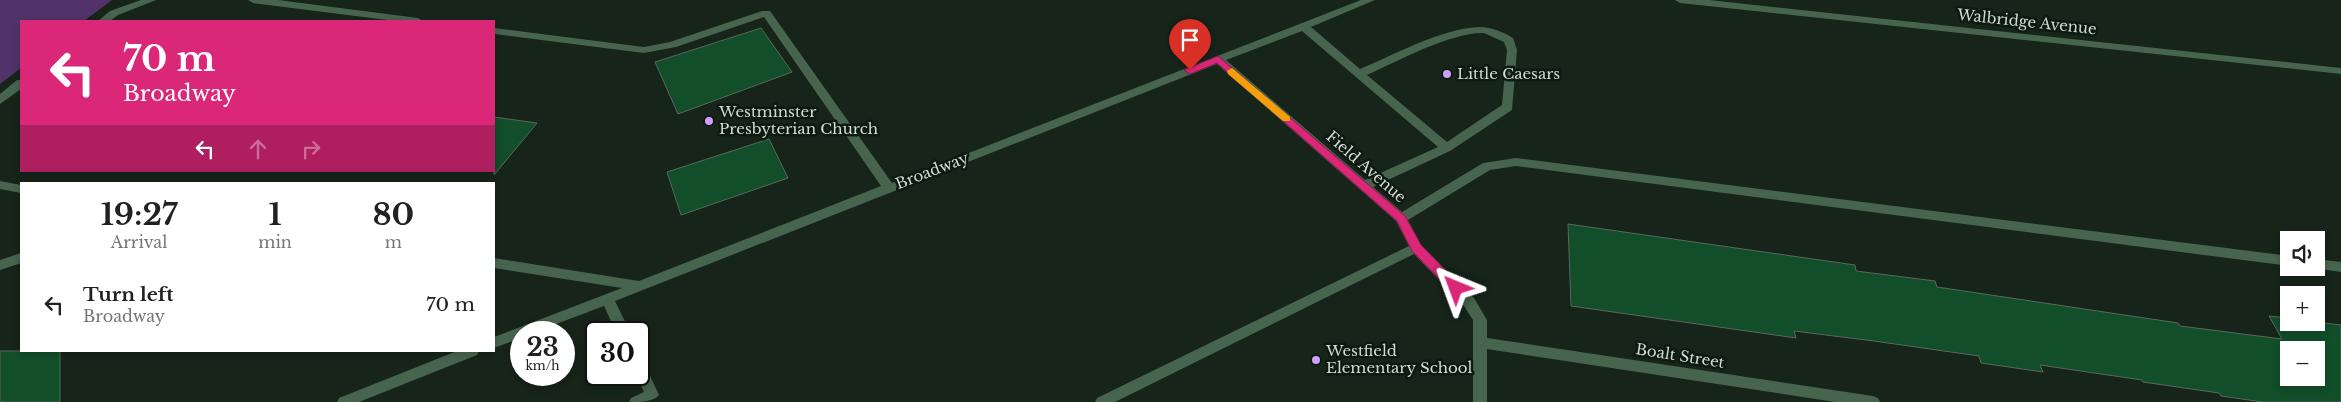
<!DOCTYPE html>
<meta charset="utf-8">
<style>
body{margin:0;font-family:"Libre Baskerville",serif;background:#f2f2f2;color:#202124;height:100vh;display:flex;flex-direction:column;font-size:19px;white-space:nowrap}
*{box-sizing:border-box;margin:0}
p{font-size:16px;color:#757577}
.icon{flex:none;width:28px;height:28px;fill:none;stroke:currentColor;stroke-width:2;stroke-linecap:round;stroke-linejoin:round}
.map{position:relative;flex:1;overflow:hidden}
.sheet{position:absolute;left:20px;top:182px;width:475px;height:170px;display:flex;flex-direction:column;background:#fff;border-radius:0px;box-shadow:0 2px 8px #0003}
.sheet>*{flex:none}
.top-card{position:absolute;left:20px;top:20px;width:475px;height:152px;border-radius:0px;box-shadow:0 2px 8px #0003;background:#db2777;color:#fff;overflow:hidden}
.buttons{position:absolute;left:2280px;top:231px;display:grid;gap:10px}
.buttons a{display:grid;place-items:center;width:45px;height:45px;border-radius:0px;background:#fff;box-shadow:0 2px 8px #0003;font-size:25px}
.speed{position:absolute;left:510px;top:321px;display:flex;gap:10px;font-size:25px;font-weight:700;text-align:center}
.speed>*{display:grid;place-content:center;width:65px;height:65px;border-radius:50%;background:#fff;box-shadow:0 2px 8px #0003;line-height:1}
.speed small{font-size:12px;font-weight:400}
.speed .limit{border:2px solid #111;border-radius:8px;background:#fff;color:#111}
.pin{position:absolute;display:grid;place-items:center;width:42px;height:42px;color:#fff;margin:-51px -21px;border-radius:50% 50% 50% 0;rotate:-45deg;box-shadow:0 0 5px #0007}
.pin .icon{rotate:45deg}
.me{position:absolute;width:55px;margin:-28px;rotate:316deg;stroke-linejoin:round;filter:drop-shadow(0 0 4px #0008)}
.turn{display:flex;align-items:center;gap:18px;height:105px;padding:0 20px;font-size:22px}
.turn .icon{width:65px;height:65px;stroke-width:2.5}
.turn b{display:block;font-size:35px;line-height:42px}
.lanes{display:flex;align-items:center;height:48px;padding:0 20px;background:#0003;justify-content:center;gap:25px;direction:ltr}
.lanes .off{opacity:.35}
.eta{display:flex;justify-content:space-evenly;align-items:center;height:85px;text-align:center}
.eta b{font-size:30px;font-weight:800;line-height:35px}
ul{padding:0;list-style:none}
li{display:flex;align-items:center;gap:15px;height:75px;padding:0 20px}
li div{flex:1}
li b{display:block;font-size:19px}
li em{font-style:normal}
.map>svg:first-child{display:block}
.green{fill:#513369}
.building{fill:#114e29;stroke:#59695d;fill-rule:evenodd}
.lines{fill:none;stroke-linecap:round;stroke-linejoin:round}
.minor{fill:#47644e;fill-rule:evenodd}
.route{fill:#db2777;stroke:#8e194d}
.slow{fill:#f59e0b}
.poi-dot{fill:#d19dfe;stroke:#0d1a11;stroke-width:2}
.labels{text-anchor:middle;stroke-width:5;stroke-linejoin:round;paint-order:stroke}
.street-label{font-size:15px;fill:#d2dad3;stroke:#0d1a11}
.poi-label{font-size:15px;fill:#d2dad3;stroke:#0d1a11;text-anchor:start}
</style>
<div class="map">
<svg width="2341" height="402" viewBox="0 0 2341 402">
<rect width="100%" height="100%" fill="#16241a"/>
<path class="green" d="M 0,0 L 112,0 L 84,21 L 21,21 L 21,68 L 0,84 Z"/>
<path class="building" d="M 761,28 L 792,72 L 678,114 L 655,62 Z
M 494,117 L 537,123 L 494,175 Z
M 769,139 L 788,178 L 681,215 L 667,172 Z
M 1568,224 L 1855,265 L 1856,271 L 1935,281 L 1937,287 L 2178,323 L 2180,326 L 2282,339 L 2269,316 L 2289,318 L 2289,322 L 2316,322 L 2341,325 L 2341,402 L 2263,402 L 2221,396 L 2219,393 L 2143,382 L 2142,380 L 2040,365 L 2043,372 L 1981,363 L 1979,356 L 1874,341 L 1794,331 L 1796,338 L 1571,306 ZM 2289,350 L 2316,350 L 2316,378 L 2289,378 Z
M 0,351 L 60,351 L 60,402 L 0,402 Z"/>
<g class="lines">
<path class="minor" d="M 141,0 L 156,0 L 118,15 L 110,21 L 98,21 L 110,11 Z
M 248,0 L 278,0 L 418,18 L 423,21 L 395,21 L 253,3 Z
M 1361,0 L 1375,0 L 1311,27 L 1360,69 C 1396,54 1442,28 1480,27 C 1492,27 1503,32 1513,38 L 1517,50 L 1512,110 L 1450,151 L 1373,187 L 1402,212 L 1483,163 L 1516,158 L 2289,256 L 2289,266 L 1516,166 L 1490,170 L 1408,220 L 1421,245 L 1474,298 L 1487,320 L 1487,338 L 1873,396 L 1878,398 L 1880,402 L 1835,402 L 1487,349 L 1487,402 L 1473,402 L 1473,320 L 1464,306 L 1414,254 L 1115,402 L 1095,402 L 1097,398 L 1409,246 L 1396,221 L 1217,64 L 615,301 L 630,332 L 616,332 L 604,306 L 535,332 L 521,332 L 521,338 L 494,348 L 494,337 L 622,288 L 494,268 L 494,258 L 639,281 L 881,186 L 764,17 L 676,47 L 644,53 L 494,34 L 494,28 L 644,47 L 670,42 L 762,11 L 770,11 L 892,183 ZM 1302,31 L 1438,147 L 1365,180 L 1226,60 ZM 1484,33 L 1504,42 L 1507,50 L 1502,105 L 1447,142 L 1367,75 C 1398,61 1451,32 1484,33 Z
M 1675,0 L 1709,0 L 2341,68 L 2341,74 L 1680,3 Z
M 17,80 L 21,80 L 21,89 L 0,104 L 0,94 Z
M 0,181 L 21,185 L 21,193 L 0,189 Z
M 21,253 L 21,263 L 0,270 L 0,260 Z
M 2316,259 L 2341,262 L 2341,272 L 2312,268 L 2316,268 Z
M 457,351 L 479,351 L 477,355 L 359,402 L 337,402 L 339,398 Z
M 639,362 L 644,363 L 659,395 C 654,402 639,402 629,402 L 631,398 L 644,392 L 636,375 L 639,375 Z"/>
</g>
<path class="route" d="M 1218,56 L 1405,216 L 1421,245 L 1460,285 L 1462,288 L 1460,292 L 1452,292 L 1412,251 L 1397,221 L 1217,63 L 1190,74 L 1184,70 Z"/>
<path class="slow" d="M 1232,68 L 1290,117 L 1290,121 L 1283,121 L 1228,74 L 1227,71 Z"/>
<g class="poi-dot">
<circle cx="1447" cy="74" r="5"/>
<circle cx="709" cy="121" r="5"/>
<circle cx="1316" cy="360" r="5"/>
</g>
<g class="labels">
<g class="street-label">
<text transform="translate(2027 22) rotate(6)" y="5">Walbridge Avenue</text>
<text transform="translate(1366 167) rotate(41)" y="5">Field Avenue</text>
<text transform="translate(932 171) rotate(-21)" y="5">Broadway</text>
<text transform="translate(1680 356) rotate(9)" y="5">Boalt Street</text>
</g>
<g class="poi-label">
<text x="1457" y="79">Little Caesars</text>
<text x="719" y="117">Westminster<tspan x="719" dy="17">Presbyterian Church</tspan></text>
<text x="1326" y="356">Westfield<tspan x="1326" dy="17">Elementary School</tspan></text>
</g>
</g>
</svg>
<div class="buttons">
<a><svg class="icon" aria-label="sound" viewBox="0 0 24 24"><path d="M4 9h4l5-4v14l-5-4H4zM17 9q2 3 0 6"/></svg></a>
<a>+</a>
<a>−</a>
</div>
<div class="speed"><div>23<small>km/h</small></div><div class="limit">30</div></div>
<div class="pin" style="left:1190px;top:70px;background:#d93025"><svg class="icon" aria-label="arrive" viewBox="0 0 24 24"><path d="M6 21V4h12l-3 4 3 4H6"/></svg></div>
<svg class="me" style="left:1456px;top:288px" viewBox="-20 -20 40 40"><path d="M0-17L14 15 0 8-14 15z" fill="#db2777" stroke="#fff" stroke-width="4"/></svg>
<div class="top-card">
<div class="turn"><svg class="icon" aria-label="left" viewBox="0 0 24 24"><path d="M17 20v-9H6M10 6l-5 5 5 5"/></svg><div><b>70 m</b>Broadway</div></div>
<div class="lanes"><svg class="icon" aria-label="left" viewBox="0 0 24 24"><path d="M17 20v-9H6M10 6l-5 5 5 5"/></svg><svg class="icon off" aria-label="ahead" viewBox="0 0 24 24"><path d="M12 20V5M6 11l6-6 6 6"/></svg><svg class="icon off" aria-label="right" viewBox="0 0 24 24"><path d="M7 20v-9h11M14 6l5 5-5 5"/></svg></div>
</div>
<section class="sheet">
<div class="eta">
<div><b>19:27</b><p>Arrival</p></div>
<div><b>1</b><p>min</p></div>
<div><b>80</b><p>m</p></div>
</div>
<ul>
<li><svg class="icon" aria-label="left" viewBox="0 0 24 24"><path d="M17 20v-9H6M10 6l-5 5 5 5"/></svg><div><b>Turn left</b><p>Broadway</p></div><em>70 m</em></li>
</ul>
</section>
</div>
